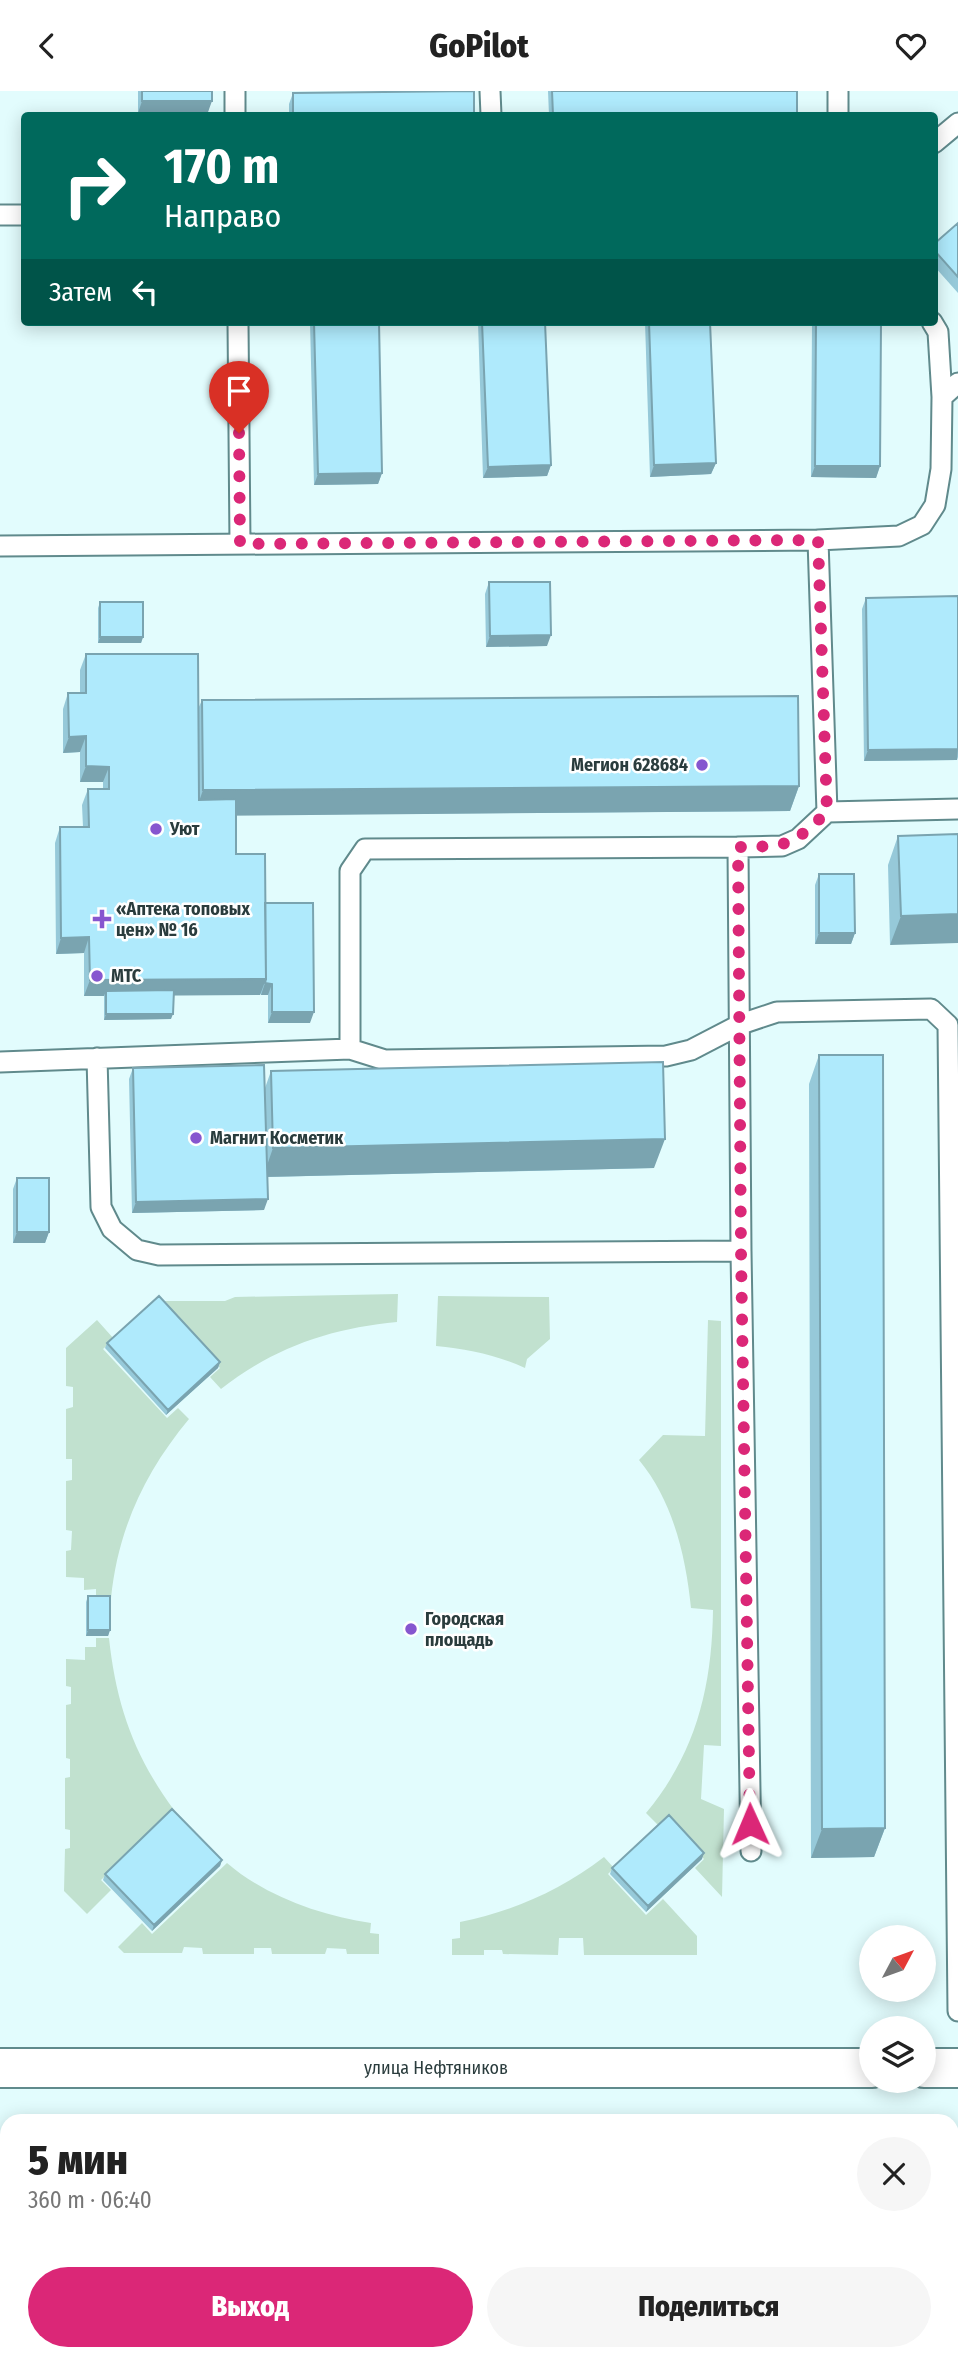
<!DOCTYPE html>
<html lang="ru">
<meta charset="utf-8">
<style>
body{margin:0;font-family:"Fira Sans Condensed",sans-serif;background:#f6f6f6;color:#222;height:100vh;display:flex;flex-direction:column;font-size:26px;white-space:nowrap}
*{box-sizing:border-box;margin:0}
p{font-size:23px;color:#767676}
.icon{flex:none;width:38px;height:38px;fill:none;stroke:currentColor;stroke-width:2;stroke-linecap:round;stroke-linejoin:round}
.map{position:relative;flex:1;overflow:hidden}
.panel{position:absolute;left:0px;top:2023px;width:959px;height:247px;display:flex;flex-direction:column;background:#fff;border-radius:21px 21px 0 0;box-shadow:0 4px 18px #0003}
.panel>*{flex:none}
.banner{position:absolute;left:21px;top:21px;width:917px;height:214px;border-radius:7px;box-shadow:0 4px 18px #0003;background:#00695c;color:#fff;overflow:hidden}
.needle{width:46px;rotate:49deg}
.tools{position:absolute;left:859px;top:1834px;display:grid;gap:14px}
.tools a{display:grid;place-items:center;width:77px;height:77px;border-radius:50%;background:#fff;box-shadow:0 4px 18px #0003;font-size:35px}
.pin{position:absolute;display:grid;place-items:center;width:60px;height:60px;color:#fff;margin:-72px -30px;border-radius:50% 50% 50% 0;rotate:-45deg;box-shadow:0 0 7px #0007}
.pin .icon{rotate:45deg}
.me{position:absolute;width:77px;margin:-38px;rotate:359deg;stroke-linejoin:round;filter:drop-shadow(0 0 5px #0008)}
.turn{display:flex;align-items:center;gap:24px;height:147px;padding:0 28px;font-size:32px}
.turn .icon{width:91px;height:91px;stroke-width:2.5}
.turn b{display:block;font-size:49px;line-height:60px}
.then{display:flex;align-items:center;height:66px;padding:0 28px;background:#0003;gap:14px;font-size:26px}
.round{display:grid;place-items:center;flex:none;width:74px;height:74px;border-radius:37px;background:#f6f6f6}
.summary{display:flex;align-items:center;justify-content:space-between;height:119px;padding:0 28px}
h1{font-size:42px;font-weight:800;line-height:52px}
.button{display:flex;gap:14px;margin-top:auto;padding:14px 28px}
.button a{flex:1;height:80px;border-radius:42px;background:#db2777;color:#fff;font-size:28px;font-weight:800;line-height:80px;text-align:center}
.button a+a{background:#f6f6f6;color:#222}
header{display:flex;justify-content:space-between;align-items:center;height:91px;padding:0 28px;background:#fff;font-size:32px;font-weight:800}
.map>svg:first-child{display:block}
.grass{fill:#c1e1cf}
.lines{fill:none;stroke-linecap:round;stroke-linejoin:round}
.service-casing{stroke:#608a8c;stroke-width:23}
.secondary-casing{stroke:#608a8c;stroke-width:42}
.service{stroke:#fff;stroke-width:19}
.secondary{stroke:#fff;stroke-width:38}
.wall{fill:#96c9d9}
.shaded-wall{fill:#7aa4b0}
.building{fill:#afeafc;stroke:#7aa4b0;stroke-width:2}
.route{stroke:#db2777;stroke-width:12;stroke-dasharray:0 21.6}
.poi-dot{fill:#8656cf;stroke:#fff;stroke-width:2.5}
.labels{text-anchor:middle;stroke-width:5;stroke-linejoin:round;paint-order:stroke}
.poi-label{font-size:18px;font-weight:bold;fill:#2a3c3d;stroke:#fff;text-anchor:start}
.street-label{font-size:18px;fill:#2a3c3d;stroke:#fff}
</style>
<header><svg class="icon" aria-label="back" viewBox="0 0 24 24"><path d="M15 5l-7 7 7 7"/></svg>GoPilot<svg class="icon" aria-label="heart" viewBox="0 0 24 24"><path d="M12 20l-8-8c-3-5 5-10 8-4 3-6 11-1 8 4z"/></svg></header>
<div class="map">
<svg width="958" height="2269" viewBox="0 0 958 2269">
<rect width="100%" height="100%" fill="#e2fcfd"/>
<path class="grass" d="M 398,1203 L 397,1231 C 331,1237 273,1257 221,1298 L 210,1286 L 220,1277 L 161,1212 L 163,1210 L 225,1210 L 235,1206 Z
M 438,1205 L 549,1206 L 550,1248 L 527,1268 L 525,1277 C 497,1264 467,1258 436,1255 Z
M 97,1229 L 114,1248 L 103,1258 L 167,1327 L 178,1317 L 189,1328 C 145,1381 118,1438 111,1507 L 96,1507 L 96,1498 L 84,1499 L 84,1487 L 66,1486 L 66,1460 L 71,1459 L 72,1440 L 66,1439 L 66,1390 L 72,1389 L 72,1368 L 66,1368 L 66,1318 L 73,1316 L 73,1296 L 66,1295 L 66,1257 Z
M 708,1229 L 721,1230 L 721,1655 L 704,1654 L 701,1708 L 724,1718 L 722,1806 L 695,1777 L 704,1768 L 667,1728 L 659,1735 L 646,1722 C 696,1662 712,1596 713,1519 L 691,1517 C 686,1466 673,1410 639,1369 L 663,1344 L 705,1345 Z
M 96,1547 L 109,1547 C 116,1613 134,1665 174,1719 L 101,1789 L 111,1799 L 87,1823 L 64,1800 L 65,1758 L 70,1757 L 70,1739 L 65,1738 L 65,1687 L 70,1686 L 70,1668 L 66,1667 L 66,1614 L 71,1613 L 71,1596 L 66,1595 L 66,1568 L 85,1569 L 85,1556 L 96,1556 Z
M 604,1766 L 614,1777 L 608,1783 L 646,1824 L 663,1808 L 697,1845 L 697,1864 L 584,1864 L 583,1847 L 559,1847 L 558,1864 L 503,1863 L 502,1859 L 484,1859 L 484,1864 L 452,1864 L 452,1848 L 460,1847 L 460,1831 C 513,1820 560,1800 604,1766 Z
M 227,1772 C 265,1805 321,1825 371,1832 L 370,1842 L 379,1843 L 379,1863 L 347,1863 L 346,1858 L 327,1857 L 325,1863 L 272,1863 L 271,1857 L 254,1857 L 254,1863 L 203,1863 L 202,1857 L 184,1856 L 182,1862 L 124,1862 L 118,1856 L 142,1832 L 152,1843 Z"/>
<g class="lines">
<g class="service-casing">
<path id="service" d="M 235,0 L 235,24
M 490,0 L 491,24
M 838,0 L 838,24
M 934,52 L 958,32
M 0,124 L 24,124
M 238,231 L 240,453
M 932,231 L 938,241 L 942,306
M 818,449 L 899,445 L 922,434 L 935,414 L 941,378 L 942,306 L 958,292
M 0,455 L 818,449 L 827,721 L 798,748 L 782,755 L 738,756
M 827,721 L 958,718
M 97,967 L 101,1116 L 112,1138 L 137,1159 L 159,1164 L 741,1160 L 738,756 L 365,758 L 350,780 L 350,958
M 0,971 L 350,958 L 385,969 L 666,965 L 691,959 L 741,933 L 777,921 L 931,918 L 948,934 L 958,1920
M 741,1160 L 751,1760
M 764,2263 L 764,2269
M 626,2269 L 626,2263
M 952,2269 L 955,2067"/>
</g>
<g class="secondary-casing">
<g id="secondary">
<path id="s1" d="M 0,1977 L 872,1977"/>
<path d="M 924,1977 L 958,1977"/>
</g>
</g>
<use href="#service" class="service"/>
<use href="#secondary" class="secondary"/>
</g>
<path class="wall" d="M 138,0 L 212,0 L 208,21 L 138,22 Z
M 548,0 L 797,0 L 797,24 L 549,24 Z
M 293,2 L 474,24 L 289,24 L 289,13 Z
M 958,132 L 958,202 L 934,175 L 934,153 Z
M 310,231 L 379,231 L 382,382 L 378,393 L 314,394 Z
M 478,231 L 545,231 L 551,374 L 547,385 L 483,387 Z
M 645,231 L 710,231 L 716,372 L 711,383 L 650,386 Z
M 812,231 L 881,231 L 880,375 L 876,387 L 811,386 Z
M 489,491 L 547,555 L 486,556 L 485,503 Z
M 958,505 L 958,666 L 957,669 L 864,670 L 862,518 L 866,507 Z
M 100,511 L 143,546 L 141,552 L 98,552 L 98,517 Z
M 86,563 L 198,618 L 202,609 L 799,695 L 790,720 L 236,724 L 236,763 L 265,812 L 310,932 L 268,932 L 268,904 L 261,904 L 261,902 L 260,904 L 173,904 L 171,928 L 104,929 L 104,905 L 84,905 L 84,862 L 56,863 L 55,752 L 60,736 L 83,736 L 82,714 L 88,698 L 103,698 L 103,691 L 80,691 L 80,661 L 63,662 L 63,618 L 68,602 L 80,602 L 80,579 Z
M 958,743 L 890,854 L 888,774 L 898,745 Z
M 819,783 L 855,842 L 851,853 L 815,853 L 815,794 Z
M 819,964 L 885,1737 L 874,1766 L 811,1767 L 809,993 Z
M 133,977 L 265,997 L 271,980 L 654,1077 L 267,1086 L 264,1119 L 132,1122 L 129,988 Z
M 17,1087 L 49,1141 L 45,1152 L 13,1152 L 13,1098 Z
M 107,1252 L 220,1271 L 218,1277 L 166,1324 L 105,1257 Z
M 88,1505 L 110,1539 L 108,1545 L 86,1545 L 86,1511 Z
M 702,1768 L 646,1821 L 610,1783 L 612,1777 Z
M 222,1769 L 220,1775 L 152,1840 L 103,1789 L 105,1783 Z
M 832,2263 L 892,2263 L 892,2269 L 832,2269 Z"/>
<path class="shaded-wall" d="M 142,10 L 212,10 L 208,21 L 138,22 Z
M 716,372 L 711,383 L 650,386 L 654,374 Z
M 551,374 L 547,385 L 483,387 L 488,376 Z
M 815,375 L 880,375 L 876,387 L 811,386 Z
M 382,382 L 378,393 L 314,394 L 318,383 Z
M 551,544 L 547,555 L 486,556 L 490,545 Z
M 100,546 L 143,546 L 141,552 L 98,552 Z
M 86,645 L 80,661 L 63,662 L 69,646 Z
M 958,658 L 957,669 L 864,670 L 868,659 Z
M 86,675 L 109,676 L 103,691 L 80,691 Z
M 799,695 L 790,720 L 194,725 L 203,699 Z
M 958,823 L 958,852 L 890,854 L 901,825 Z
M 819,842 L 855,842 L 851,853 L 815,853 Z
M 89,846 L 84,862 L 56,863 L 61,847 Z
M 266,888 L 260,904 L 106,905 L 106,900 L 104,905 L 84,905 L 90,889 Z
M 265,892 L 272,893 L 268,904 L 261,904 Z
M 272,921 L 314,921 L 310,932 L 268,932 Z
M 106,923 L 173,923 L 171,928 L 104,929 Z
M 665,1048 L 654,1077 L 263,1086 L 273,1057 Z
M 268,1108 L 264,1119 L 132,1122 L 136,1111 Z
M 17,1141 L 49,1141 L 45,1152 L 13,1152 Z
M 220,1271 L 218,1277 L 166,1324 L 168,1319 Z
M 88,1539 L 110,1539 L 108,1545 L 86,1545 Z
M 885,1737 L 874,1766 L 811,1767 L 822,1738 Z
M 704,1762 L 702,1768 L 646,1821 L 648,1815 Z
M 222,1769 L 220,1775 L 152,1840 L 154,1834 Z"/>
<path class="building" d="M 142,0 L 212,0 L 212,10 L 142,10 Z
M 474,0 L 474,24 L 293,24 L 293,2 Z
M 552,0 L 797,0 L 797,24 L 553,24 Z
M 958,132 L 958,186 L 934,159 L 934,153 Z
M 314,231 L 379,231 L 382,382 L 318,383 Z
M 482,231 L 545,231 L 551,374 L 488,376 Z
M 649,231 L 710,231 L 716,372 L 654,374 Z
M 816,231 L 881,231 L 880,375 L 815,375 Z
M 489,491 L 550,491 L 551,544 L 490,545 Z
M 958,505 L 958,658 L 868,659 L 866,507 Z
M 100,511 L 143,511 L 143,546 L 100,546 Z
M 86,563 L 198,563 L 199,709 L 236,708 L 236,763 L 265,763 L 266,888 L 90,889 L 89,846 L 61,847 L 60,736 L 89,736 L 88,698 L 109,698 L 109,676 L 86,675 L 86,645 L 69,646 L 68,602 L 86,602 Z
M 798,605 L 799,695 L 203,699 L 202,609 Z
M 958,743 L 958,823 L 901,825 L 898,745 Z
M 819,783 L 854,783 L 855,842 L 819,842 Z
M 265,812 L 313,812 L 314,921 L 272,921 L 272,893 L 265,892 L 266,888 Z
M 174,899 L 173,923 L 106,923 L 106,900 Z
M 819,964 L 883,964 L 885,1737 L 822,1738 Z
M 663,971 L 665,1048 L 273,1057 L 271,980 Z
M 264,974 L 268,1108 L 136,1111 L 133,977 Z
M 17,1087 L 49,1087 L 49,1141 L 17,1141 Z
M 159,1205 L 220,1271 L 168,1319 L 107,1252 Z
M 88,1505 L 110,1505 L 110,1539 L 88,1539 Z
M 172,1718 L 222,1769 L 154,1834 L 105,1783 Z
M 669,1724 L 704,1762 L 648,1815 L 612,1777 Z
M 836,2263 L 892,2263 L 892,2269 L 836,2269 Z"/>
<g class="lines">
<path class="route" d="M 239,342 L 240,453 L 818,449 L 827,721 C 790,756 789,755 738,756 L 741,1160 L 750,1733"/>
</g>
<g class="poi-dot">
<circle cx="702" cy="674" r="7"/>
<circle cx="156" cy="738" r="7"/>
<path d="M98.5 817.5h7v7h7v7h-7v7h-7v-7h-7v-7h7z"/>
<circle cx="97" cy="885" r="7"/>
<circle cx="196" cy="1047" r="7"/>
<circle cx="411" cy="1538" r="7"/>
</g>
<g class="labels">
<g class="poi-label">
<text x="688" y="680" text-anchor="end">Мегион 628684</text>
<text x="170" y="744">Уют</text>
<text x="116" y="824">«Аптека топовых<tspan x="116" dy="21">цен» № 16</tspan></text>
<text x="111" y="891">МТС</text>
<text x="210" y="1053">Магнит Косметик</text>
<text x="425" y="1534">Городская<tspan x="425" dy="21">площадь</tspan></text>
</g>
<g class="street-label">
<text dy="6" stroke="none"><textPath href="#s1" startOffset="436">улица Нефтяников</textPath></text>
</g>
</g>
</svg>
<div class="tools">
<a><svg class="needle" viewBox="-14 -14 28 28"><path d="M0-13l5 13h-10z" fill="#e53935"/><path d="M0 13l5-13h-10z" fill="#767676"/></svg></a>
<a><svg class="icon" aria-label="layers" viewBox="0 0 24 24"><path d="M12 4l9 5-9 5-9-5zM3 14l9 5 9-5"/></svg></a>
</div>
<div class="pin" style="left:239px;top:342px;background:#d93025"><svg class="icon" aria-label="arrive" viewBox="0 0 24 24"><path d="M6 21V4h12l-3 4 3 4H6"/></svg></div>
<svg class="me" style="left:750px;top:1733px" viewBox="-20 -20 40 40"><path d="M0-17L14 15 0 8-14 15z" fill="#db2777" stroke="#fff" stroke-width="4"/></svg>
<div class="banner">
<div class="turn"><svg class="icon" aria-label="right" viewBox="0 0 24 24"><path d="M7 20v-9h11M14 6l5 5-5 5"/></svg><div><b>170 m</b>Направо</div></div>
<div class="then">Затем<svg class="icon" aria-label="left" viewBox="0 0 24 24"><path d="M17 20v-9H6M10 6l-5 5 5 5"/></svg></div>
</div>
<section class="panel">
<div class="summary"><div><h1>5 мин</h1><p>360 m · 06:40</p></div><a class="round"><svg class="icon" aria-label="close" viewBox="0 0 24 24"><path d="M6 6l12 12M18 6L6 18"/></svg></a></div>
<div class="button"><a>Выход</a><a>Поделиться</a></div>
</section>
</div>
